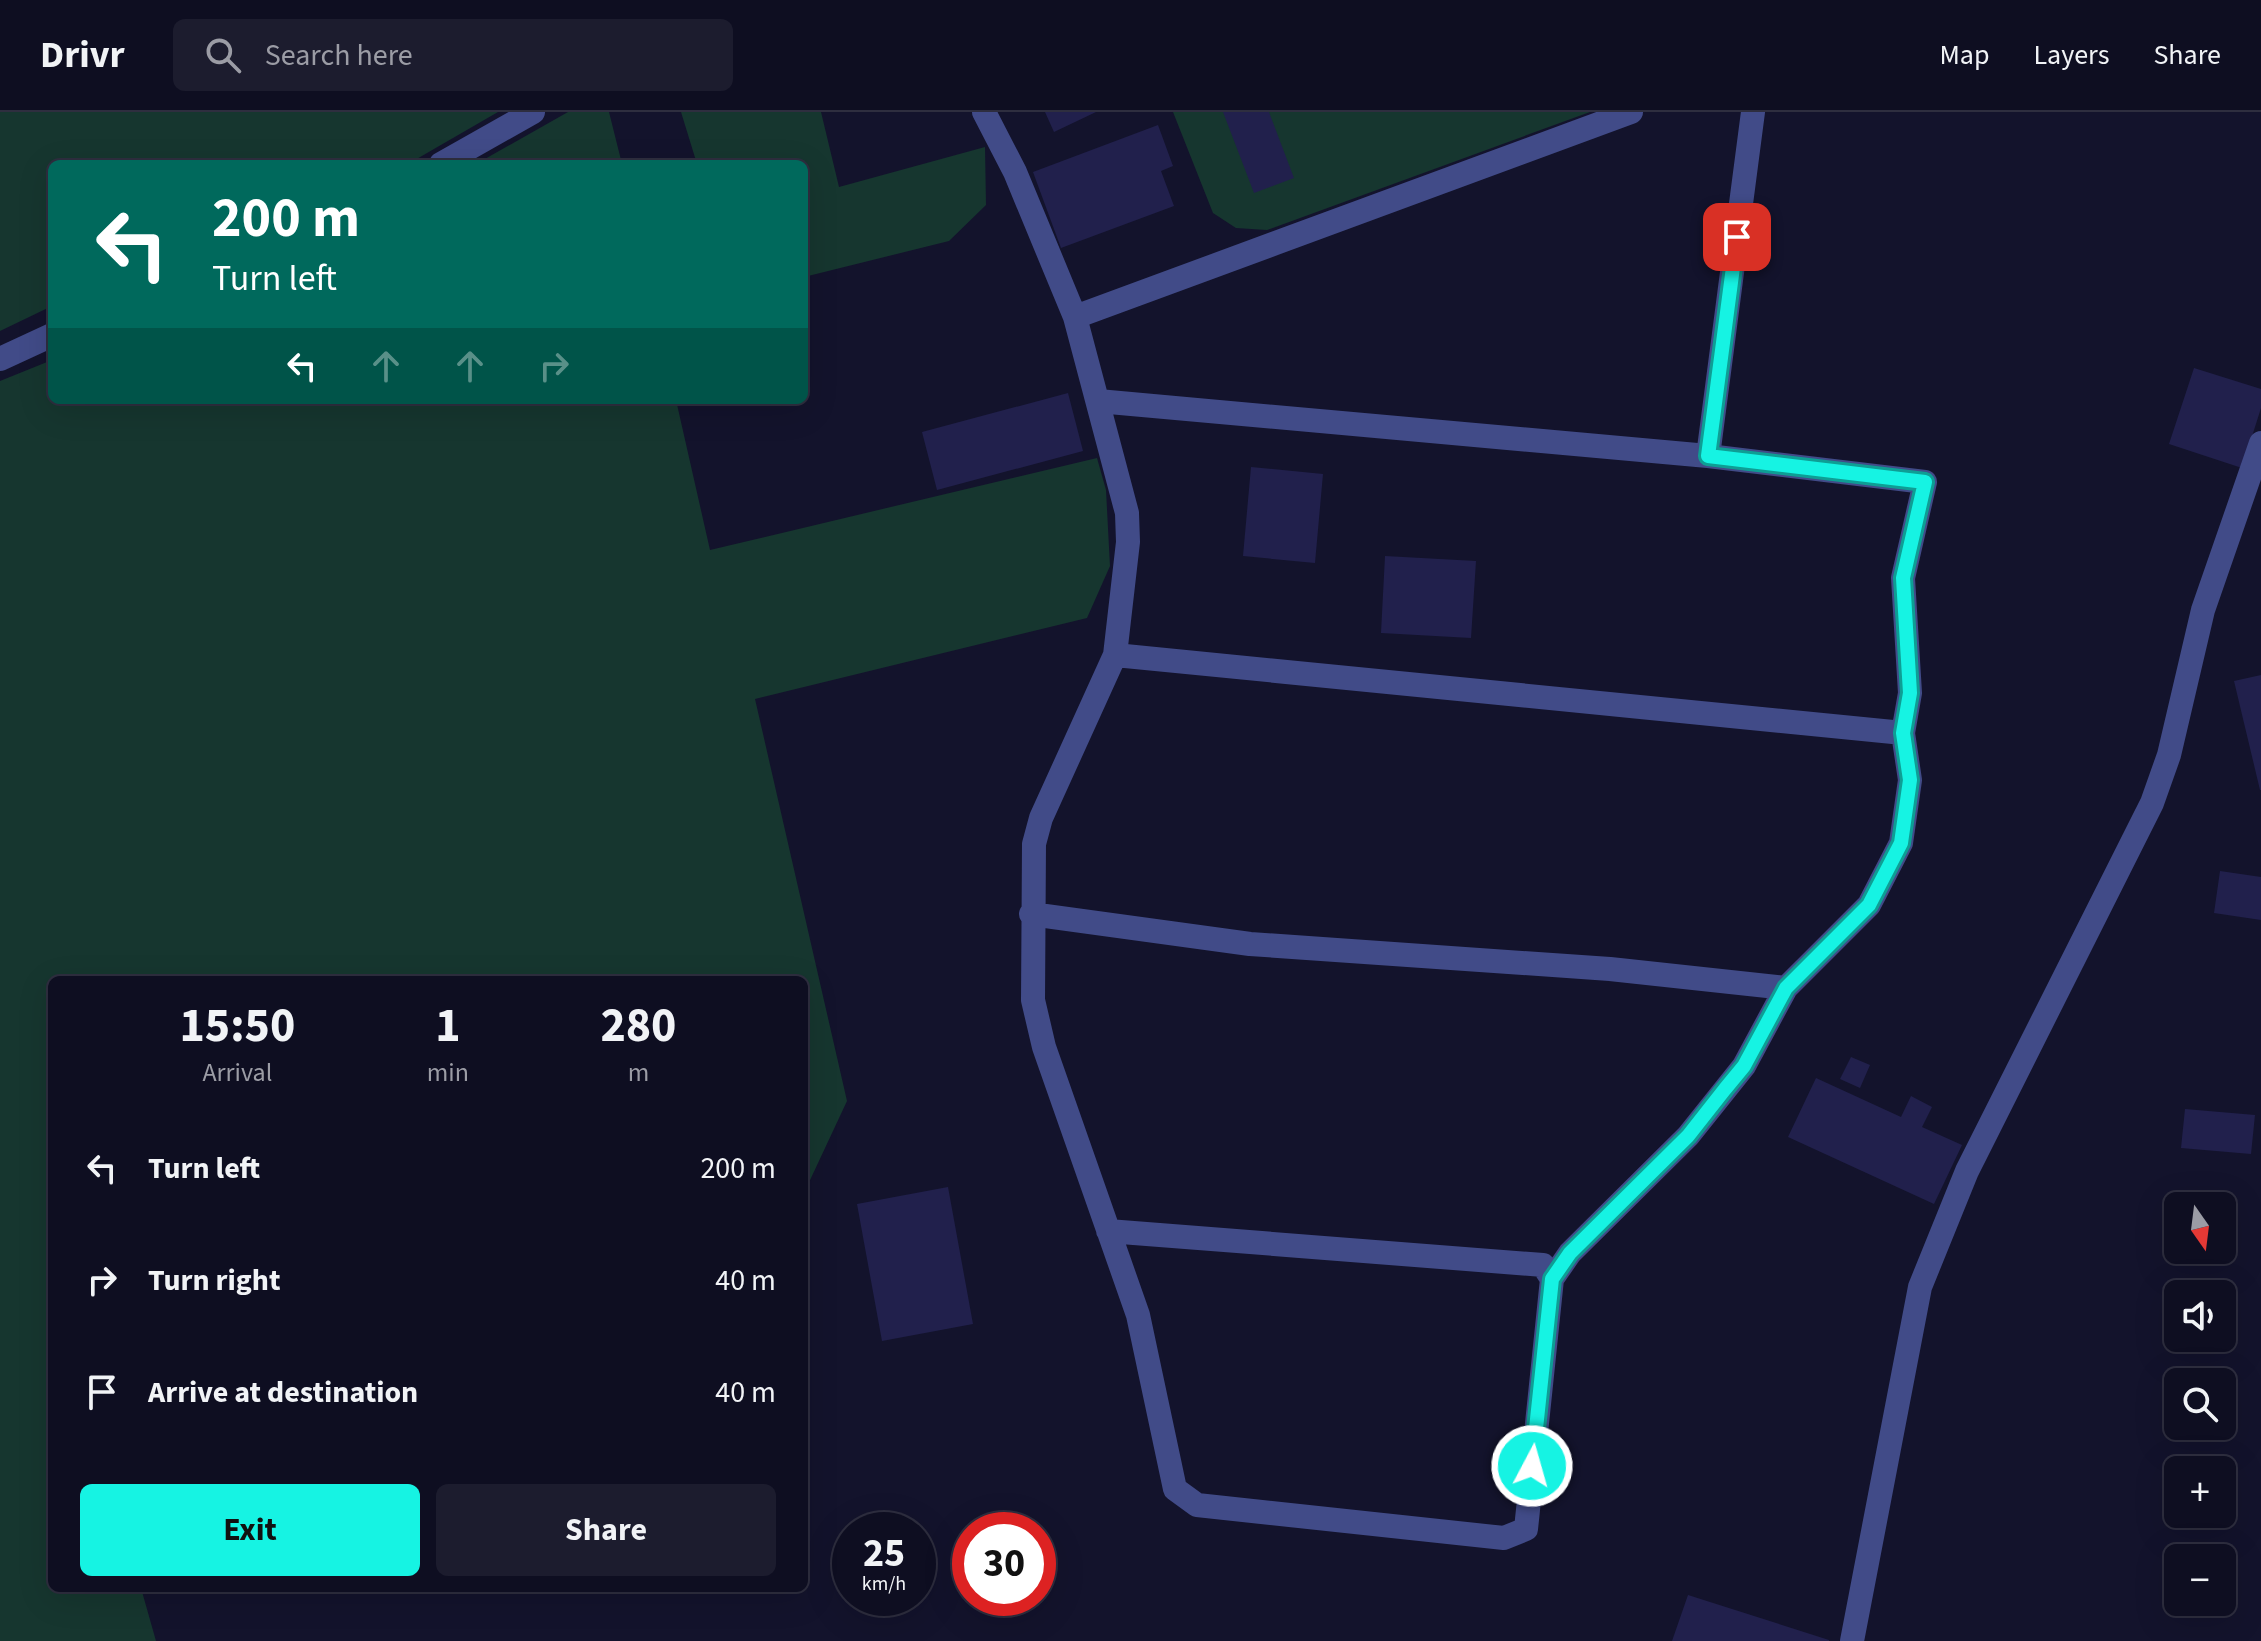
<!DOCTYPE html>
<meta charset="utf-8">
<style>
body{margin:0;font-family:"Source Sans 3",sans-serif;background:#1c1c2e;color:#f1f3f6;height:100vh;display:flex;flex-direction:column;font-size:30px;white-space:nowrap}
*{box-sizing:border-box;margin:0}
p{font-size:26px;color:#9b9ca5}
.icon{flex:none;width:44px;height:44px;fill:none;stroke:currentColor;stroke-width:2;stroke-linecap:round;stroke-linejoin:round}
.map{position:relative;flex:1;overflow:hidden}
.details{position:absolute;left:48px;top:864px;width:760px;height:616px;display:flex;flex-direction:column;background:#0e0e21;border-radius:12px;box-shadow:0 8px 32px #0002,0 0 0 2px #2e2e3f}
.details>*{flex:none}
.banner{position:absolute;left:48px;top:48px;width:760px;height:244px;border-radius:12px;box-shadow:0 8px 32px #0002,0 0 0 2px #2e2e3f;background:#00695c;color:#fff;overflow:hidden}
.needle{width:52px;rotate:166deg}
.controls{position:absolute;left:2164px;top:1080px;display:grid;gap:16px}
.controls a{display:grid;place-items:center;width:72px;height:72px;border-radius:12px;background:#0e0e21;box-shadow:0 8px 32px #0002,0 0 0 2px #2e2e3f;font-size:40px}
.speed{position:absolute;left:832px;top:1400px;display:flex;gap:16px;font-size:40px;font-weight:700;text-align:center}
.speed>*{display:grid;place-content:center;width:104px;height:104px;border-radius:50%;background:#0e0e21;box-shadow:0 8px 32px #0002,0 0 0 2px #2e2e3f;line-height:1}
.speed small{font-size:20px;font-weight:400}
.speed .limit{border:12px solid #d22;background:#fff;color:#111}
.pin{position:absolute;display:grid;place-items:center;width:68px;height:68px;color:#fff;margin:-34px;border-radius:16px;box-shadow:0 4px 12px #0006}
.me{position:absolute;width:88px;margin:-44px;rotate:6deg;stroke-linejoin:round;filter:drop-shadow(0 0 6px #0008)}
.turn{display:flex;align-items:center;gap:28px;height:168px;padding:0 32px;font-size:36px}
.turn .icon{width:104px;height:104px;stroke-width:2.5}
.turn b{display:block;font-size:56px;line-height:68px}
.lanes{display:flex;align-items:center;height:76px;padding:0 32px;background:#0003;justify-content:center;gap:40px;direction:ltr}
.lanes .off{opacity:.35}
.eta{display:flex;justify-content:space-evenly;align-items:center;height:136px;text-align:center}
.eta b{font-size:48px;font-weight:700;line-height:56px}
.cta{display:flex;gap:16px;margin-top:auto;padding:16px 32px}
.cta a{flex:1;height:92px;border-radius:12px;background:#16f3e3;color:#111;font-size:32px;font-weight:700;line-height:92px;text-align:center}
.cta a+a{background:#1c1c2e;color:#f1f3f6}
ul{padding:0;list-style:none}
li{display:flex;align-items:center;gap:24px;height:112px;padding:0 32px}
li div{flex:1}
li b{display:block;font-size:30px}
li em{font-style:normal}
header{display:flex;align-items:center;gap:48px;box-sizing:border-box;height:112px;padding:0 40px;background:#0e0e21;border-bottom:2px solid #2e2e3f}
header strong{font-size:38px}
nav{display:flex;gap:44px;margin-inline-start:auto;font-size:28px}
.search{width:560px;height:72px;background:#1c1c2e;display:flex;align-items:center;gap:20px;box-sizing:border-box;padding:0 28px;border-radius:12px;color:#9b9ca5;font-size:30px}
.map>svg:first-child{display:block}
.green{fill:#16362f}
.building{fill:#21204c}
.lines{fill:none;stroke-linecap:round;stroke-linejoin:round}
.minor{stroke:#414b88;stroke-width:24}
.route-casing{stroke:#0e9e94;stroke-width:20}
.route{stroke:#16f3e3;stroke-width:14}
</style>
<header>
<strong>Drivr</strong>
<div class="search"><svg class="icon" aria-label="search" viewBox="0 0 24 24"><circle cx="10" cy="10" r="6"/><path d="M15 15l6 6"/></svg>Search here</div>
<nav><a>Map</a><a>Layers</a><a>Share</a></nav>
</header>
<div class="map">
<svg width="2261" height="1529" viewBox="0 0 2261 1529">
<rect width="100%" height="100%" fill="#13132c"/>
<path class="green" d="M 0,0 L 498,0 L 408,52 L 52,52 L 52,194 L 0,219 Z
M 568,0 L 609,0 L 622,52 L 476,52 Z
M 681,0 L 821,0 L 839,75 L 985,35 L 986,93 L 949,129 L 804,165 L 804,52 L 697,52 Z
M 1173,0 L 1590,0 L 1267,118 L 1236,116 L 1213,101 Z
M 52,248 L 52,288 L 676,288 L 710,438 L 1097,346 L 1106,378 L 1110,454 L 1087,506 L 755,587 L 847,989 L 804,1081 L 804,868 L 52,868 L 52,1476 L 141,1476 L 156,1529 L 0,1529 L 0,269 Z"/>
<path class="building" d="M 1045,0 L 1096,0 L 1054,20 Z
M 1223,0 L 1269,0 L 1294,66 L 1254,81 Z
M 1158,13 L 1173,54 L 1161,59 L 1174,94 L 1061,136 L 1033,60 Z
M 2194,256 L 2261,277 L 2261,296 L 2242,356 L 2169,332 Z
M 1068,281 L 1083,339 L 937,378 L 922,320 Z
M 1251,355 L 1323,362 L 1315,451 L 1243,444 Z
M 1385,444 L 1476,449 L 1471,526 L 1381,521 Z
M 2261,563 L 2261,678 L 2260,678 L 2234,569 Z
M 2220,759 L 2261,765 L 2261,808 L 2214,801 Z
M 1851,945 L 1870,953 L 1860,976 L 1840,967 Z
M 1816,966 L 1901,1005 L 1911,984 L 1932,995 L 1922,1015 L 1962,1033 L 1934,1092 L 1788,1025 Z
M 2185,997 L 2255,1003 L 2251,1042 L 2181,1036 Z
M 948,1075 L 973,1212 L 882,1229 L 857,1092 Z
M 1688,1483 L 1829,1528 L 1829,1529 L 1672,1529 Z"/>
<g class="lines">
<path class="minor" d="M 984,0 L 1015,60 L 1075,205 L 1127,401 L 1128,430 L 1115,543 L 1041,706 L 1034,732 L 1033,888 L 1044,935 L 1138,1203 L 1175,1377 L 1197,1393 L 1504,1426 L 1526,1417 L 1552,1167 L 1543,1153 L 1108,1119
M 441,52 L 533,0
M 1075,205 L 1631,0
M 0,247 L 52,223
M 1098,289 L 1708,344 L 1925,370 L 1903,466 L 1910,581 L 1903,621 L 1115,543
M 1708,344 L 1753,0
M 1031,802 L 1250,832 L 1610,857 L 1786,876
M 1552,1167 L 1570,1141 L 1688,1024 L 1744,954 L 1786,876 L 1869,793 L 1901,731 L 1910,668 L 1903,621
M 1852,1529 L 1920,1175 L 1967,1059 L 2152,691 L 2169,643 L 2203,498 L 2261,331"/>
</g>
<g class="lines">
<g class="route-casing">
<path id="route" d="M 1532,1354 L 1552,1167 L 1570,1141 L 1688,1024 L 1725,977 L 1744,954 L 1786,876 L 1869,793 L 1901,731 L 1910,668 L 1903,621 L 1910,581 L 1903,466 L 1925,370 L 1708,344 L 1737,125"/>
</g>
<use href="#route" class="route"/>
</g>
</svg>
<div class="controls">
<a><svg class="needle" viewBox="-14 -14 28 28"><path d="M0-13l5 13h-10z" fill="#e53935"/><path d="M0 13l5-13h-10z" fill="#9b9ca5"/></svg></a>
<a><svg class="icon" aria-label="sound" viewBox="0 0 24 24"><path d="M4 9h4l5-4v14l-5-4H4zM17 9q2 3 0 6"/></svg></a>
<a><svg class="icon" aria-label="search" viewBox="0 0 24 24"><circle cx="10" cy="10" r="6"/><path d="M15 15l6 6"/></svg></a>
<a>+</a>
<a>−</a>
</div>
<div class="speed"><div>25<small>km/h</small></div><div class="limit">30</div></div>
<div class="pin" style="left:1737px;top:125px;background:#d93025"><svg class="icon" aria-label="arrive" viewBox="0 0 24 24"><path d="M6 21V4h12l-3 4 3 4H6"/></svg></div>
<svg class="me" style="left:1532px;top:1354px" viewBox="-20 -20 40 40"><circle r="17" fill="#16f3e3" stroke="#fff" stroke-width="3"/><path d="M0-11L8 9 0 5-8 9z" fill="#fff"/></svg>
<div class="banner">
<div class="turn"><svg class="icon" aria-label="left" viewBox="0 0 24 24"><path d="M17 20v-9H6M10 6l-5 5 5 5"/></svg><div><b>200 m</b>Turn left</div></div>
<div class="lanes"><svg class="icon" aria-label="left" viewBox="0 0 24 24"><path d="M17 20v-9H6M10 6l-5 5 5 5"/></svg><svg class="icon off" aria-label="ahead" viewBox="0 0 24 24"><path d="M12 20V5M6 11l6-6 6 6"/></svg><svg class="icon off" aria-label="ahead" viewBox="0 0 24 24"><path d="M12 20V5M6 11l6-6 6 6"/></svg><svg class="icon off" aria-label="right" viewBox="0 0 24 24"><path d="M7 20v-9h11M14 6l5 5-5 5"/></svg></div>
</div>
<section class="details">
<div class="eta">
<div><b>15:50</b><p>Arrival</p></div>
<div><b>1</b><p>min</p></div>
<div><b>280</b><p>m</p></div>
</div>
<ul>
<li><svg class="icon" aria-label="left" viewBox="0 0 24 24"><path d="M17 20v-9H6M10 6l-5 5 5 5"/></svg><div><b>Turn left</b></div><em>200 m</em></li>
<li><svg class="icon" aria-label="right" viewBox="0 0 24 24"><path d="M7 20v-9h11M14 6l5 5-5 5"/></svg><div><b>Turn right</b></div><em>40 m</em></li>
<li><svg class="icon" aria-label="arrive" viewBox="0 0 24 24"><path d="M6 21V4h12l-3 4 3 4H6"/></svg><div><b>Arrive at destination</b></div><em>40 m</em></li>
</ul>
<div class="cta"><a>Exit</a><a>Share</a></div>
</section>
</div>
